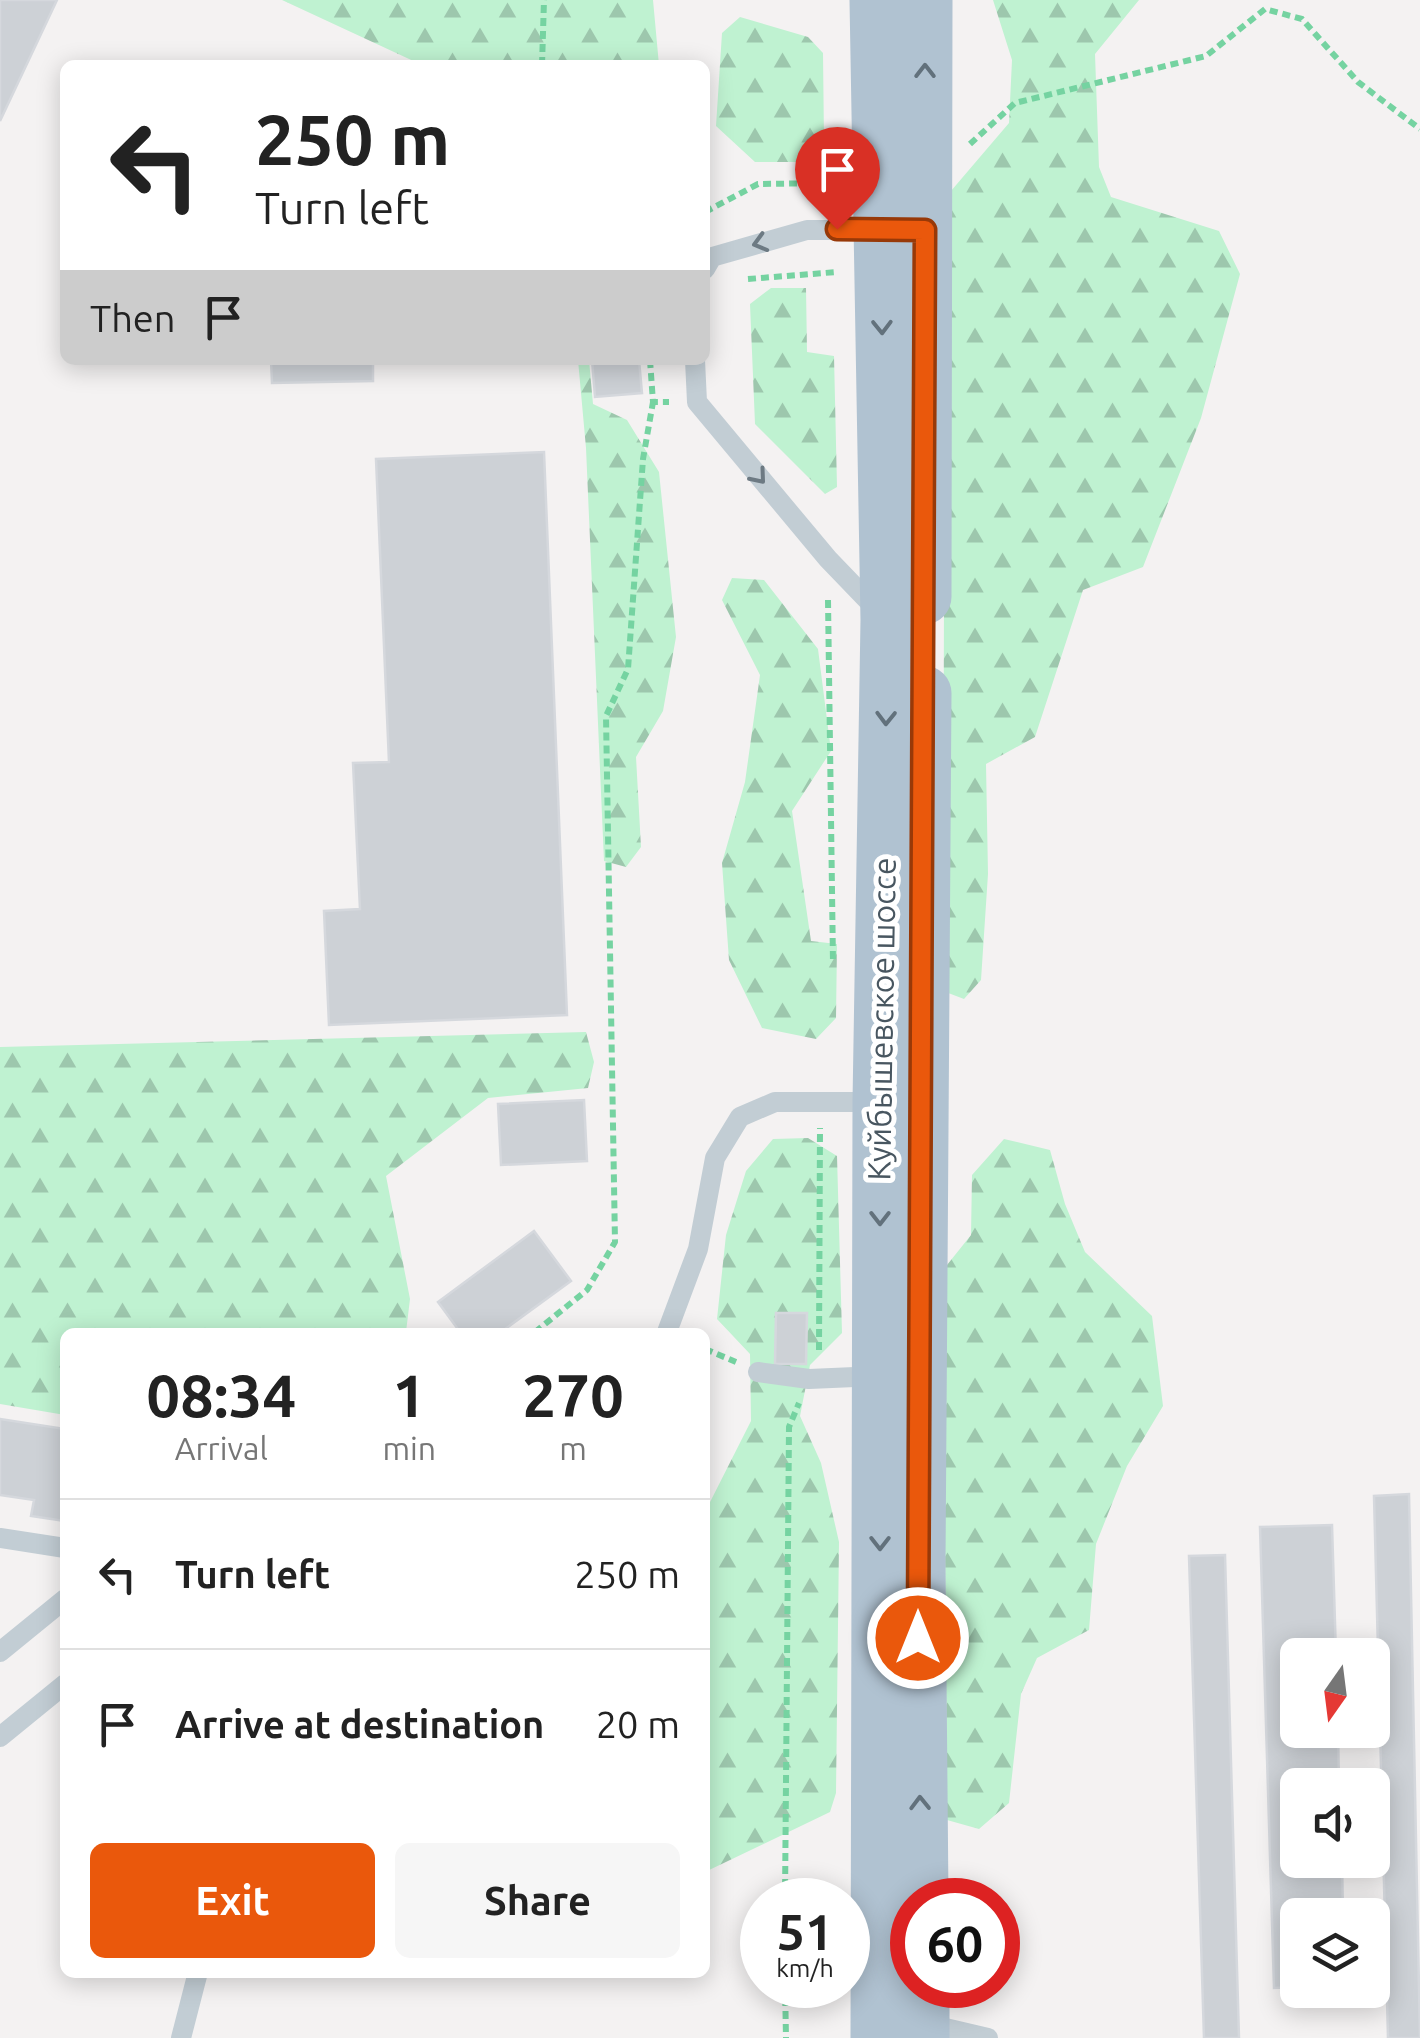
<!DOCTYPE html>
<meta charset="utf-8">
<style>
body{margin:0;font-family:Ubuntu,sans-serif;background:#f6f6f6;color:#222;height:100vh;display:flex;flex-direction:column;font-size:38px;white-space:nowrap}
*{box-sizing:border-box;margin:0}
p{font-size:32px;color:#767676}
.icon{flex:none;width:55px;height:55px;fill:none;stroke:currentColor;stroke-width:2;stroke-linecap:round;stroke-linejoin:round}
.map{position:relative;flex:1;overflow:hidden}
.drawer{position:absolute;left:60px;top:1328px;width:650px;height:650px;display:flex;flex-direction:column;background:#fff;border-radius:15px;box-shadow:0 5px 25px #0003}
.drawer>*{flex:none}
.banner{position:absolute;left:60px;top:60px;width:650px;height:305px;border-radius:15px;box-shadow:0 5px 25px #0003;background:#fff;color:#222;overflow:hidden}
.needle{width:65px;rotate:194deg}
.fabs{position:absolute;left:1280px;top:1638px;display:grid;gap:20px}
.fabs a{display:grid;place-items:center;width:110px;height:110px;border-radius:15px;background:#fff;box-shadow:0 5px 25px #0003;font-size:50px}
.speed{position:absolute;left:740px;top:1878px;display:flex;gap:20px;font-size:50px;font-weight:700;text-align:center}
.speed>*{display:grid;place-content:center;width:130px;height:130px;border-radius:50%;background:#fff;box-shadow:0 5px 25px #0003;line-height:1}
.speed small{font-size:25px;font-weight:400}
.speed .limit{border:15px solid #d22;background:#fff;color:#111}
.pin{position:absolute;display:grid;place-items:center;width:85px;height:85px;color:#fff;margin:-102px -42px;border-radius:50% 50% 50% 0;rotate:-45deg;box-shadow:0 0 10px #0007}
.pin .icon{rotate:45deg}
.me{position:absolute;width:110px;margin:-55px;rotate:0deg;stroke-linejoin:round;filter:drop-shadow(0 0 8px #0008)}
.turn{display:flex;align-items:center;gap:35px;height:210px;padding:0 30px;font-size:45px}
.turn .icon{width:130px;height:130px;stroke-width:2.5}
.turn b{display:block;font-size:70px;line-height:85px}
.then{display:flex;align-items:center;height:95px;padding:0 30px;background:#0003;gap:20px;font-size:38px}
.eta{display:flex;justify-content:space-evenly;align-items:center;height:170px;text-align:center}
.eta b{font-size:60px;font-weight:700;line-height:70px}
.cta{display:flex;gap:20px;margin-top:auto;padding:20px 30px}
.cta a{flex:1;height:115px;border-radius:15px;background:#ea580c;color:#fff;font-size:40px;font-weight:700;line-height:115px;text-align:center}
.cta a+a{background:#f6f6f6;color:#222}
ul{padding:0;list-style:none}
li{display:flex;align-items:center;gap:30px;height:150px;padding:0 30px;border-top:2px solid #e0e0e0}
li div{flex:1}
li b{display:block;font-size:38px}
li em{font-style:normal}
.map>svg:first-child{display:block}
.forest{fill:url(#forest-firs)}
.building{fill:#cdd1d6;stroke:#d5d8dd;stroke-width:2.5}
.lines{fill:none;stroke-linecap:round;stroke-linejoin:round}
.path{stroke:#75d3a1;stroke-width:6;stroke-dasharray:8 5;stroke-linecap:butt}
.service{stroke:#c2cdd4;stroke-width:20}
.primary{stroke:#b0c2d1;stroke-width:55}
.oneway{stroke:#62717c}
.oneway2{stroke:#6d7a83}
.route-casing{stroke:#983908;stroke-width:25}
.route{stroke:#ea580c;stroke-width:18}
.labels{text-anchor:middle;stroke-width:10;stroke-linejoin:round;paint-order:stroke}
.street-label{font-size:32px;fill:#485660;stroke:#fff}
</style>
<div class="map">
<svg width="1420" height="2038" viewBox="0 0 1420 2038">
<defs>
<pattern id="forest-firs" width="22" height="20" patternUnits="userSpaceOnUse" patternTransform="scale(2.5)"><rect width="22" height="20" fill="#bff2d1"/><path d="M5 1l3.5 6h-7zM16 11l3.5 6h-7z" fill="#9dc7ad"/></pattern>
</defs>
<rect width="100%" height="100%" fill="#f4f2f2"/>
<path class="forest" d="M 282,0 L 653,0 L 659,65 L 422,65 Z
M 993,0 L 1139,0 L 1095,54 L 1099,167 L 1111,197 L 1219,231 L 1240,274 L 1201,418 L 1143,567 L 1083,590 L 1035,737 L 986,764 L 988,874 L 981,980 L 964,999 L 943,991 L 945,198 L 1009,123 L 1012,60 Z
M 740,17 L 808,37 L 823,53 L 824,141 L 812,162 L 755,162 L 716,126 L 722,33 Z
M 771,288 L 806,288 L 807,352 L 834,356 L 837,487 L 825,494 L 755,424 L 750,304 Z
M 578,360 L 589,360 L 593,404 L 627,420 L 659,472 L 676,637 L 663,711 L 636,757 L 641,847 L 626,867 L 604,861 L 586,448 Z
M 732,578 L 764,580 L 818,649 L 831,751 L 792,811 L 811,941 L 837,944 L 836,1018 L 816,1039 L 762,1028 L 729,960 L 722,863 L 745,782 L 760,675 L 722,600 Z
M 586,1032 L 594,1062 L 588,1088 L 488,1098 L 386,1176 L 410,1299 L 406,1332 L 65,1332 L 65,1415 L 0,1404 L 0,1047 Z
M 808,1138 L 837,1156 L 842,1333 L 810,1365 L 800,1416 L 821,1463 L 839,1542 L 836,1793 L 830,1812 L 705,1872 L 705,1512 L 751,1421 L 750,1354 L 717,1319 L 726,1235 L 746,1171 L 773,1139 Z
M 1004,1139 L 1050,1150 L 1065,1204 L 1085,1252 L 1152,1316 L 1163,1406 L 1127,1466 L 1096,1544 L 1089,1630 L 1037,1658 L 1021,1694 L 1009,1803 L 979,1829 L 947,1820 L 943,1270 L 971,1235 L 972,1175 Z"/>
<path class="building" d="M 0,0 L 57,0 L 0,121 Z
M 271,360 L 373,360 L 373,381 L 272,383 Z
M 592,360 L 639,360 L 642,393 L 595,397 Z
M 544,452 L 567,1015 L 329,1025 L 324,911 L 360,909 L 353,763 L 389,762 L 376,459 Z
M 584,1100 L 587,1161 L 501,1165 L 498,1104 Z
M 534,1231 L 571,1281 L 501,1332 L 460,1332 L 438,1302 Z
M 776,1313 L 807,1313 L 806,1364 L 775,1364 Z
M 0,1419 L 65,1429 L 65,1521 L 31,1516 L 34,1500 L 0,1495 Z
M 1409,1494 L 1420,2038 L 1388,2038 L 1374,1496 Z
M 1332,1525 L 1336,1655 L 1298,1655 L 1298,1730 L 1338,1730 L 1339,1785 L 1298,1785 L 1298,1860 L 1342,1860 L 1343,1915 L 1298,1915 L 1298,1987 L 1274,1988 L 1260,1527 Z
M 1225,1555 L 1239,2038 L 1204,2038 L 1189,1556 Z"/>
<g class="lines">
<path class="path" d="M 542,65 L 544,0
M 970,144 L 1015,103 L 1206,56 L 1265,9 L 1302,19 L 1358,82 L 1420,129
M 705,212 L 758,184 L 837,183
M 748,279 L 837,272
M 650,360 L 653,402 L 669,402
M 828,600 L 833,963
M 535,1332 L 587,1290 L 615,1242 L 606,716 L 628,669 L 643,459 L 653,402
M 705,1349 L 736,1362
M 819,1350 L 820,1128
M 785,1900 L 789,1427 L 799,1403
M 785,1985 L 786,2038"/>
<path class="service" d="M 705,269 L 712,257 L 807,230 L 878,230
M 695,360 L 697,402 L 828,559 L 879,612
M 667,1332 L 698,1249 L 715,1158 L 740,1117 L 775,1102 L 878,1102
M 758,1372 L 809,1379 L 878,1376
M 0,1538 L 65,1548
M 0,1652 L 65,1599
M 0,1737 L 65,1684
M 924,2023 L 988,2038
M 181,2038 L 198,1972"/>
<path class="primary" d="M 877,0 L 888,620 L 880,1102 L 878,2038
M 924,597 L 925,0
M 921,1900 L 918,1563 L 924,693
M 922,1985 L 922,2038"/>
</g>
<defs><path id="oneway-chevron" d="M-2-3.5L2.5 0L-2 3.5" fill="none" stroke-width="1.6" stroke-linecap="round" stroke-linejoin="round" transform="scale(2.5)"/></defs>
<g class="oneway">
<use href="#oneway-chevron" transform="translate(925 71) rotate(-90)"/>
<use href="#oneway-chevron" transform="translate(882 327) rotate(89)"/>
<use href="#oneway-chevron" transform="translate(886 718) rotate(91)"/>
<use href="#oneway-chevron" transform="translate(880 1218) rotate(90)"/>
<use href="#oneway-chevron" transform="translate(880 1543) rotate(90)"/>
<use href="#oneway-chevron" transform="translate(920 1803) rotate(-91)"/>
</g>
<g class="oneway2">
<use href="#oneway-chevron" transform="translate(760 243) rotate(164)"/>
<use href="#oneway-chevron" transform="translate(759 477) rotate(50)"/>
</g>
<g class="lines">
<g class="route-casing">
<path id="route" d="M 837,229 L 925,230 L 918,1638"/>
</g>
<use href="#route" class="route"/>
</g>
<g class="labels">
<g class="street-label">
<text transform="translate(882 1019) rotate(-89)" y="11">Куйбышевское шоссе</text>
</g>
</g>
</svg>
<div class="fabs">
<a><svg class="needle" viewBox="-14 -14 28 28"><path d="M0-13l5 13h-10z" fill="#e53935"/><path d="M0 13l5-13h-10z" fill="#767676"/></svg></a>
<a><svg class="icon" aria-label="sound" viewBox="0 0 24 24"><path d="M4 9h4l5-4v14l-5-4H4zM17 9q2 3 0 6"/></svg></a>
<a><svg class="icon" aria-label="layers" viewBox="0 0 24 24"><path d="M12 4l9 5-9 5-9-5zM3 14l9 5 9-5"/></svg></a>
</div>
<div class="speed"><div>51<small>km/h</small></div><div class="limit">60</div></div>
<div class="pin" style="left:837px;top:229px;background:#d93025"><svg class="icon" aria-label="arrive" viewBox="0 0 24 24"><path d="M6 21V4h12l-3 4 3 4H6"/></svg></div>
<svg class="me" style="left:918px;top:1638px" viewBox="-20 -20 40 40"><circle r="17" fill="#ea580c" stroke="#fff" stroke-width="3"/><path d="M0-11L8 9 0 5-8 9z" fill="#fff"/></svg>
<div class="banner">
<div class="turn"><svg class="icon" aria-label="left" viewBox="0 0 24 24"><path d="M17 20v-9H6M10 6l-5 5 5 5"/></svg><div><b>250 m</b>Turn left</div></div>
<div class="then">Then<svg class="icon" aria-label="arrive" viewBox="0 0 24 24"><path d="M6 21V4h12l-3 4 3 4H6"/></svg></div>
</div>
<section class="drawer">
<div class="eta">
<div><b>08:34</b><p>Arrival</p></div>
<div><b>1</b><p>min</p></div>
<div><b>270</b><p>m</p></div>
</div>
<ul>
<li><svg class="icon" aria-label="left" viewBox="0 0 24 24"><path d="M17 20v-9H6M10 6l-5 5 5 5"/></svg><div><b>Turn left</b></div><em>250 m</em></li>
<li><svg class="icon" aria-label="arrive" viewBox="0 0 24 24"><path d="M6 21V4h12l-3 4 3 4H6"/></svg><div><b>Arrive at destination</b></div><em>20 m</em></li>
</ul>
<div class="cta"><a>Exit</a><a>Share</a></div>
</section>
</div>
